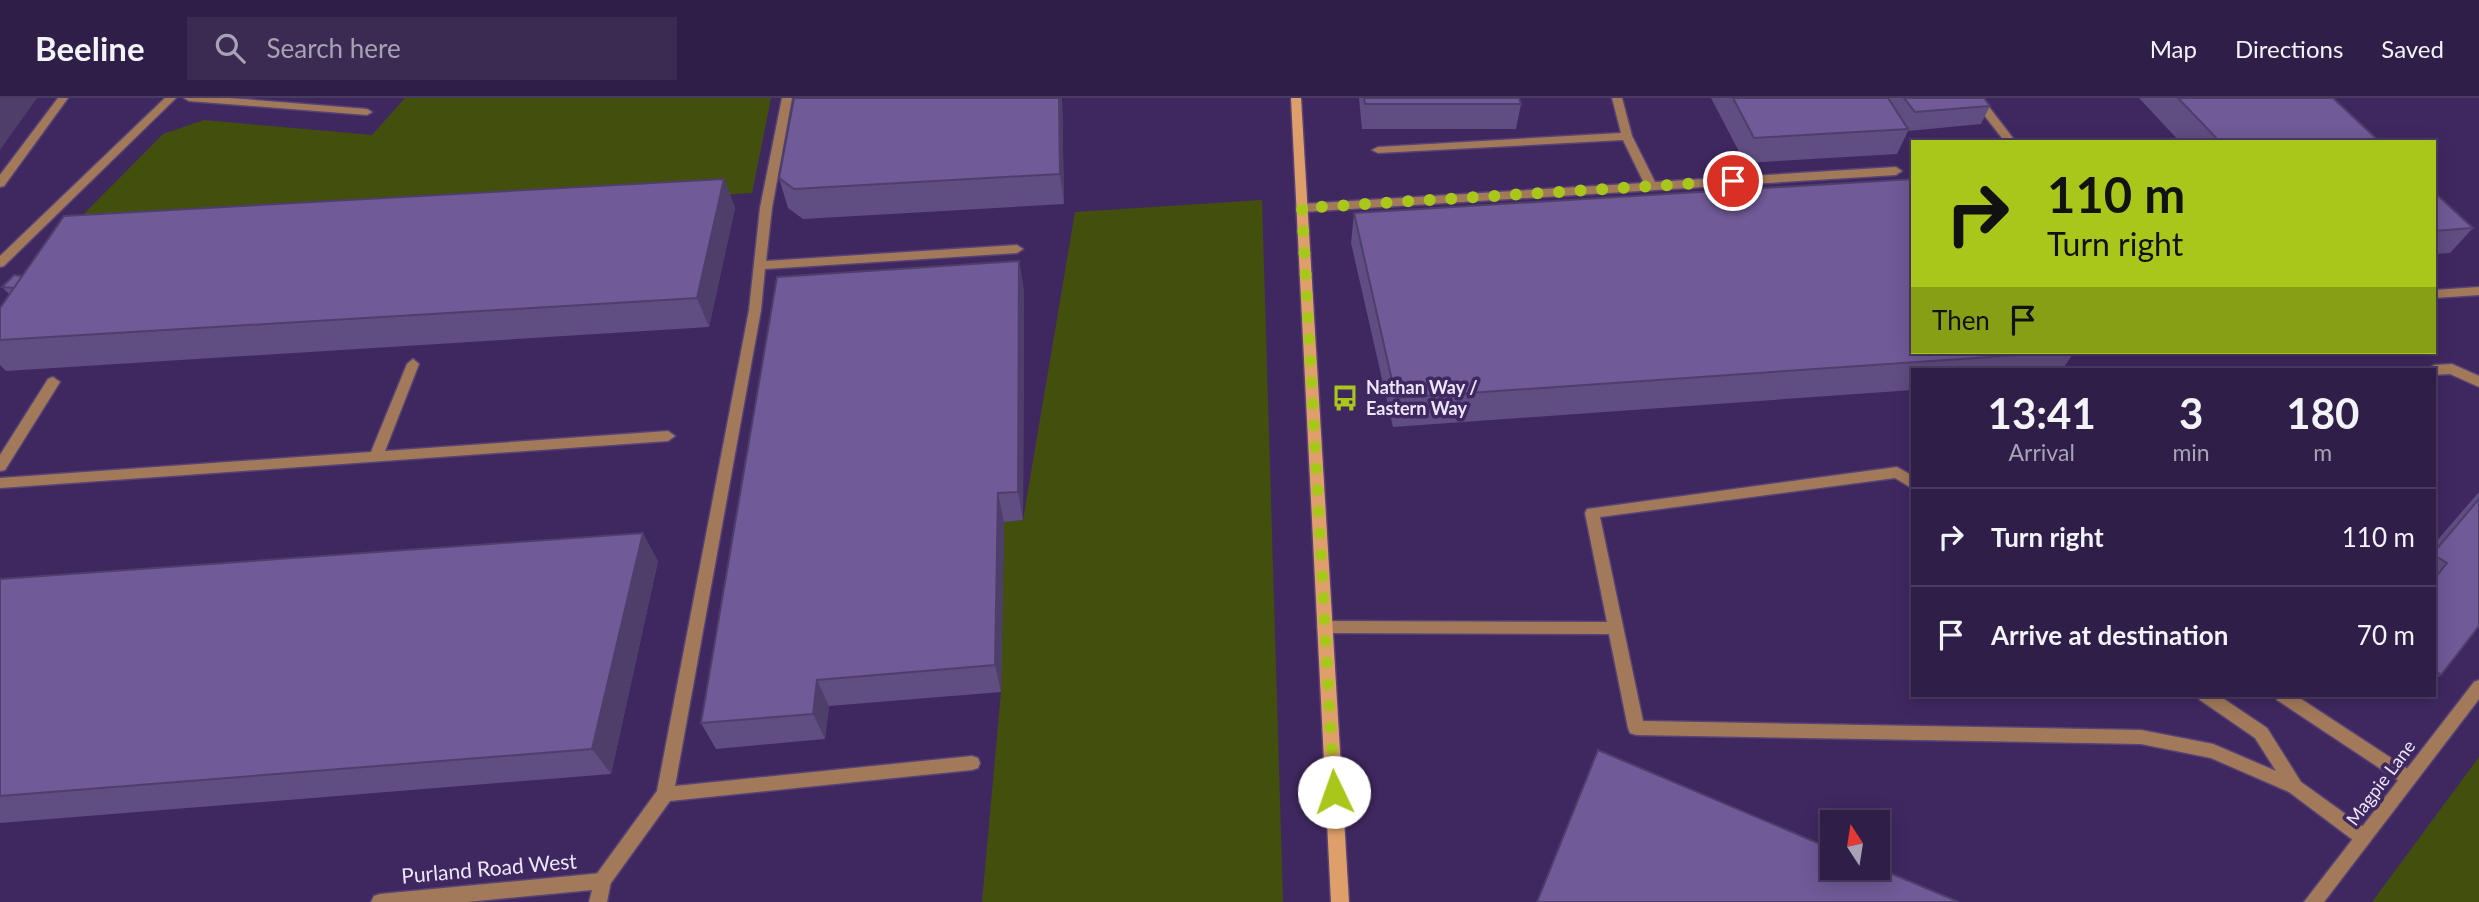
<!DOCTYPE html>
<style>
body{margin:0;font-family:Lato,sans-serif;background:#3b2b52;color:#f1f3f6;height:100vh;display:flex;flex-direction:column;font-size:26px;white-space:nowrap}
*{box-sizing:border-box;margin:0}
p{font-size:23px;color:#a7a2b4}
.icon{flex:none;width:38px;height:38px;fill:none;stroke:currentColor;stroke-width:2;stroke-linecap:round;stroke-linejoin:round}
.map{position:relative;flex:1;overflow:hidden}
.side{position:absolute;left:1911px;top:270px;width:525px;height:329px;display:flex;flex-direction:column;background:#2f1e48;border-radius:0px;box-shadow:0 4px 18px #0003,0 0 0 2px #4a3c60}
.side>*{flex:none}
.banner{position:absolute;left:1911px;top:42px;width:525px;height:214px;border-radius:0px;box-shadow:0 4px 18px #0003,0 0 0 2px #4a3c60;background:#a9c71a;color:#111;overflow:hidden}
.needle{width:46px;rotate:348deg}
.controls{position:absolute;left:1820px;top:712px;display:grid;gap:14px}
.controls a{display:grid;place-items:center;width:70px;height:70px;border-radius:0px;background:#2f1e48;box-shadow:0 4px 18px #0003,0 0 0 2px #4a3c60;font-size:35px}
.pin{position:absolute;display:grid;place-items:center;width:60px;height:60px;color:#fff;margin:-30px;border:4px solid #fff;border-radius:50%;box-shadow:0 2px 7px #0007}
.me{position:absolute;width:77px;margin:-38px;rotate:357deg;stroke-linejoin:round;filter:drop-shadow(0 0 5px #0008)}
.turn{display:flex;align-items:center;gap:24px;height:147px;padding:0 21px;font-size:32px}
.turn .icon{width:91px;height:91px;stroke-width:2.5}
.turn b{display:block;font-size:49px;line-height:60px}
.then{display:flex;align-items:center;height:66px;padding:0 21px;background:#0003;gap:14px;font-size:26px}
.eta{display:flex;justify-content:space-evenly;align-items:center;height:119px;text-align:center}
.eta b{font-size:42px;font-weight:700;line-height:49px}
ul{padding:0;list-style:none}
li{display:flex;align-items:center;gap:21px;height:98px;padding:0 21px;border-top:2px solid #4a3c60}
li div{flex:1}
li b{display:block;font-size:26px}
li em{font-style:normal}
header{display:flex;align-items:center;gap:42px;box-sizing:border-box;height:98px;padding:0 35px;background:#2f1e48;border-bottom:2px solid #4a3c60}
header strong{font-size:33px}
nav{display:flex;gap:38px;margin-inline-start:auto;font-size:24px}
.search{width:490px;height:63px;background:#3b2b52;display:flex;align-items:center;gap:18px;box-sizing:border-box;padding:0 24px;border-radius:0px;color:#a7a2b4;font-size:26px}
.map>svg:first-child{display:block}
.green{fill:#43500d}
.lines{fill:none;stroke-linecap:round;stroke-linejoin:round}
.lane-casing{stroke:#574376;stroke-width:3}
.street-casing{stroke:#574376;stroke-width:3}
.secondary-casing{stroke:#574376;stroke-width:3}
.lane{fill:#a27a59;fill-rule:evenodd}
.street{fill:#a27a59;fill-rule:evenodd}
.secondary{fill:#df9f6a;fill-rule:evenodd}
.wall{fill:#604d82}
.shaded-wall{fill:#4e3f6a}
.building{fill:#705a97;stroke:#4e3f6a;stroke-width:2}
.route{stroke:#a9c71a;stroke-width:12;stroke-dasharray:0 21.6}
.labels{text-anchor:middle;stroke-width:7;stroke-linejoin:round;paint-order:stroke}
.poi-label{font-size:18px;font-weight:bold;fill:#ede6fb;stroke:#3f2860;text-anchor:start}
.street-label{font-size:18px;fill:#ede6fb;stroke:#3f2860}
.near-street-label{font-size:21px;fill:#ede6fb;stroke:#3f2860}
</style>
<header>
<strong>Beeline</strong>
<div class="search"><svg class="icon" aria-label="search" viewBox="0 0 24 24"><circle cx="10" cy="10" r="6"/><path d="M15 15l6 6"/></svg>Search here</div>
<nav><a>Map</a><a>Directions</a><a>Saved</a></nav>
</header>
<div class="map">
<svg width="2479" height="804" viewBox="0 0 2479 804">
<rect width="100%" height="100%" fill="#3f2860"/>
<path class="green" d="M 405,0 L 771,0 L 752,95 L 65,135 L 163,36 L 204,22 L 372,37 Z
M 1262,102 L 1283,804 L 982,804 L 1001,594 L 1004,424 L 1023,422 L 1075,114 Z
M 2479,659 L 2479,804 L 2372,804 Z"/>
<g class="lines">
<g class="lane-casing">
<path id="lane" d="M 58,0 L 68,0 L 4,88 L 0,89 L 0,77 Z
M 184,0 L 230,0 L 367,11 L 372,14 L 367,17 L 189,3 Z
M 782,0 L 792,0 L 772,110 L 766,163 L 1017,147 L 1023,151 L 1017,155 L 765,171 L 761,212 L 675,688 L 972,658 L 978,660 L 980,665 L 978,670 L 972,672 L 670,703 L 608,789 L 602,791 L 596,789 L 593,783 L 596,777 L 657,693 L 749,212 L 760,110 Z
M 1612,0 L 1622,0 L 1632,38 L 1655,84 L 1896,69 L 1902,73 L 1896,77 L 1302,114 L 1296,110 L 1302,106 L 1644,85 L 1623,42 L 1378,55 L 1372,52 L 1378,49 L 1621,35 Z
M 1971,0 L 1982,0 L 2016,44 L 2005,44 Z
M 2479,189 L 2479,197 L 2434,200 L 2434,192 Z
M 413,261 L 419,266 L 385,353 L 668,333 L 675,338 L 668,343 L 0,390 L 0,380 L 371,354 L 407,266 Z
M 2452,266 L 2479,278 L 2479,289 L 2450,276 L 2434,277 L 2434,271 L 2428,271 L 2434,267 Z
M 53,279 L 60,284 L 5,372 L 0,373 L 0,357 L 48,281 Z
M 1897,369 L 1913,378 L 1913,391 L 1895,380 L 1600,419 L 1643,623 L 2141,632 L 2213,646 L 2276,673 L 2255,640 L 2200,602 L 2198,597 L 2218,597 L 2267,630 L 2301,684 L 2369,733 L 2371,739 L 2369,745 L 2363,747 L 2357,745 L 2289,694 L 2211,660 L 2141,646 L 1636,637 L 1630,635 L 1628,630 L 1609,536 L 1325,535 L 1320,533 L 1317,529 L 1320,525 L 1325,523 L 1607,524 L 1585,415 L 1587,411 Z
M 2275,597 L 2295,597 L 2414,675 L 2416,680 L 2414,685 L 2408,687 L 2402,685 L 2277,602 Z"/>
</g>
<g class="street-casing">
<path id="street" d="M 165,0 L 176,0 L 4,168 L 0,169 L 0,158 Z
M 2479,582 L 2479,601 L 2324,804 L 2304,804 L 2474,584 Z
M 602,775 L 608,777 L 611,783 L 607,804 L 589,804 L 592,792 L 467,804 L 371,804 L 374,798 L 380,796 Z"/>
</g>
<g class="secondary-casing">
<path id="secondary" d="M 1291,0 L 1301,0 L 1349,804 L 1331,804 Z"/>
</g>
<use href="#lane" class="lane"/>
<use href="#street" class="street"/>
<use href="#secondary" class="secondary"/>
</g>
<path class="wall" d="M 1062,0 L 1064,106 L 803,121 L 788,110 L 779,80 Z
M 1359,0 L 1519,0 L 1521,6 L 1516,31 L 1362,31 Z
M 1711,0 L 1984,0 L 1990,8 L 1981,26 L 1908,33 L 1897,56 L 1745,65 Z
M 2139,0 L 2333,0 L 2380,44 L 2180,44 Z
M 724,81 L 735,110 L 709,229 L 6,273 L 0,267 L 0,210 L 9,196 L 2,189 L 22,178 Z
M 2434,94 L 2473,130 L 2450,155 L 2434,156 Z
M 1354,115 L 1913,254 L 2074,254 L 2063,271 L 1913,271 L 1913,292 L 1393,329 L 1351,145 Z
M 1019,163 L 1024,193 L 1023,422 L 1004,424 L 1001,594 L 829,608 L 825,641 L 716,651 L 701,625 Z
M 2479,394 L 2479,528 L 2441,577 L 2434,582 L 2434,446 Z
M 658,463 L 611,676 L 0,725 L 0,481 Z"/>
<path class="shaded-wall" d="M 0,0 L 37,0 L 0,52 Z
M 1059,0 L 1062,0 L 1064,106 L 1060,76 Z
M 724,81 L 735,110 L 709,229 L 697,200 Z
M 1019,163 L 1024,193 L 1023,422 L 1018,394 Z
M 998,395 L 1004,424 L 1001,594 L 995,567 Z
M 643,435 L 658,463 L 611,676 L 592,651 Z
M 817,582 L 829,608 L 825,641 L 813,616 Z"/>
<path class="building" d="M 794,0 L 1059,0 L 1060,76 L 794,91 L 779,80 Z
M 1364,0 L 1519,0 L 1521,6 L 1365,6 Z
M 1733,0 L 1888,0 L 1908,31 L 1754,40 Z
M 1904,0 L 1984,0 L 1990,8 L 1915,14 Z
M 2178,0 L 2333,0 L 2380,44 L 2220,44 Z
M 724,81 L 697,200 L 0,242 L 0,210 L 64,118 Z
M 1913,81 L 1913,254 L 2062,254 L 1396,300 L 1354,115 Z
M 2434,94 L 2473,130 L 2434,133 Z
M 1019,163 L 1018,394 L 998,395 L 995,567 L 817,582 L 813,616 L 701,625 L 777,179 Z
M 14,177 L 22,178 L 14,190 L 2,189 Z
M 2479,401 L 2479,528 L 2441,577 L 2434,572 L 2434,481 L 2447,465 L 2434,457 L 2434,454 Z
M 643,435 L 592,651 L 0,698 L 0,481 Z
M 1598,652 L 1832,751 L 1832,770 L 1878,770 L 1959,804 L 1537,804 Z"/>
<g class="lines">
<path class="route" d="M 1334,694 L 1302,110 L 1733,83"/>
</g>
<defs>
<g id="bus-bare" transform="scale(2.1)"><path d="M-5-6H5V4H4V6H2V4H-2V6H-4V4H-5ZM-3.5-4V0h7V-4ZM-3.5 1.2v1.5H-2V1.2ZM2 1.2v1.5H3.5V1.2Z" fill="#a9c71a" stroke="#3f2860" stroke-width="2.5" paint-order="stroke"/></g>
</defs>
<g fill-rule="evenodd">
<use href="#bus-bare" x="1345" y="300"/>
</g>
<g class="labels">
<g class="poi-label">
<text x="1366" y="296">Nathan Way /<tspan x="1366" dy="21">Eastern Way</tspan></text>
</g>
<g class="street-label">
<text transform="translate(2381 685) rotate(-53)" y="6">Magpie Lane</text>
</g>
<g class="near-street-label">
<text transform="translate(489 771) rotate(-5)" y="7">Purland Road West</text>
</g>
</g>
</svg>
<div class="controls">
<a><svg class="needle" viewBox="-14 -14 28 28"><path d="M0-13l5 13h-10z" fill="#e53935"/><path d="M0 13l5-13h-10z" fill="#a7a2b4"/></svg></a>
</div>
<div class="pin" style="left:1733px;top:83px;background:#d93025"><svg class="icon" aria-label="arrive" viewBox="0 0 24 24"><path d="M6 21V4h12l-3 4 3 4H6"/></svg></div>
<svg class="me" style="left:1334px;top:694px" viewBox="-20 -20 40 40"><circle r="19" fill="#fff"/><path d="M0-13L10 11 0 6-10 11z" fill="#a9c71a"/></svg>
<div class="banner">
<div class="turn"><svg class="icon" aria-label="right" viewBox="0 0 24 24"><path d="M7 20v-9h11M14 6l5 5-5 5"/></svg><div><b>110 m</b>Turn right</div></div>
<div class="then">Then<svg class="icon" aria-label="arrive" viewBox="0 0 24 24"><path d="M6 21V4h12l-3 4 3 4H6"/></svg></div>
</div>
<section class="side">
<div class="eta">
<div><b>13:41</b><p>Arrival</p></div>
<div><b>3</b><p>min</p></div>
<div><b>180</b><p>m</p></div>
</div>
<ul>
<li><svg class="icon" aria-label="right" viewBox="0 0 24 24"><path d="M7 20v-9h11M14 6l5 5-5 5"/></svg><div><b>Turn right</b></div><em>110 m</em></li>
<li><svg class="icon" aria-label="arrive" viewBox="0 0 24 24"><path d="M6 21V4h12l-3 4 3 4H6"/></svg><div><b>Arrive at destination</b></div><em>70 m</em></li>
</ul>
</section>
</div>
